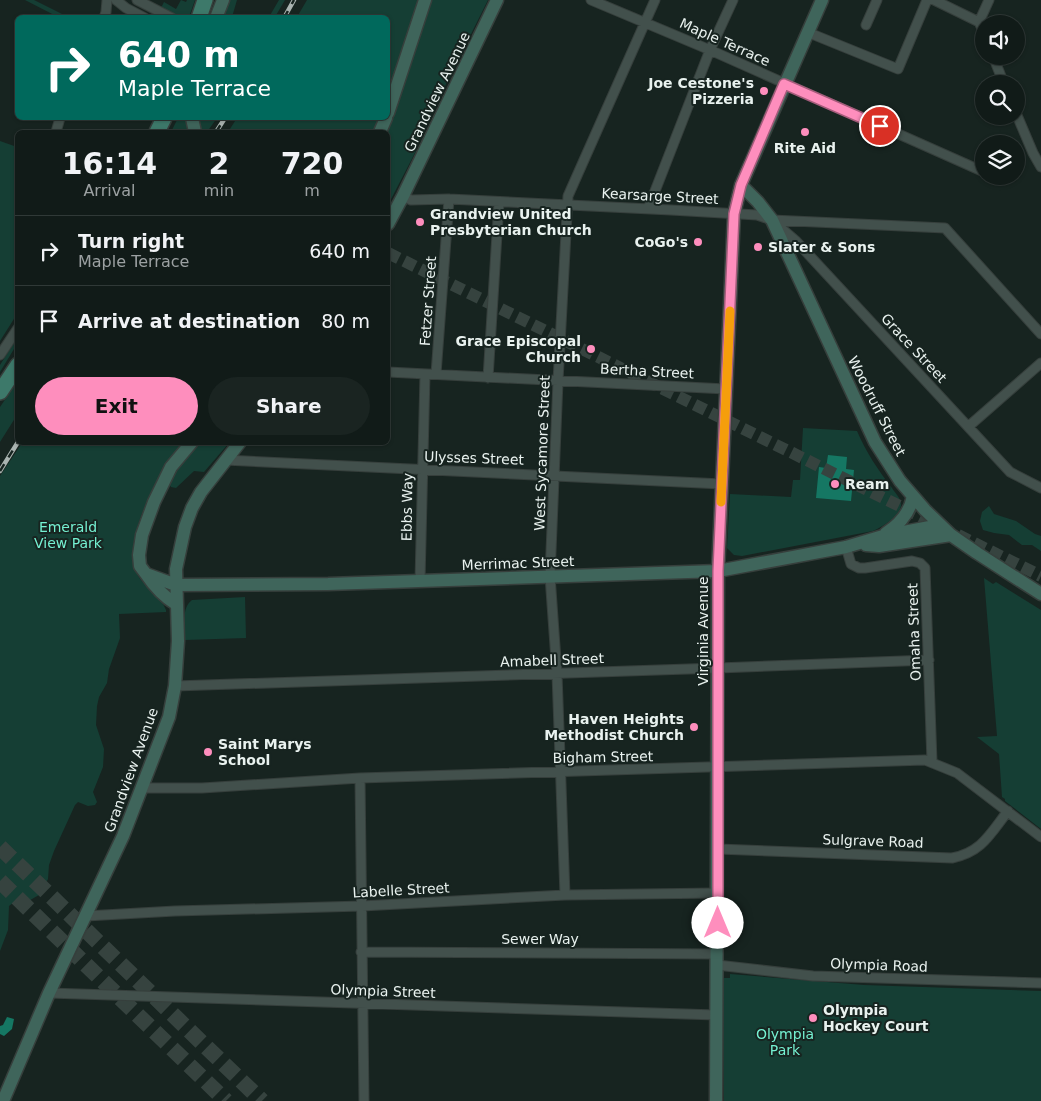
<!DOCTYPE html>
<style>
body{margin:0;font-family:"DejaVu Sans",sans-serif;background:#1a2421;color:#f1f3f6;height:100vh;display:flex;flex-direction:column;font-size:19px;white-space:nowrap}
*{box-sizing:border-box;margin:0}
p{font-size:16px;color:#9ca1a2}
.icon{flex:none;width:28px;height:28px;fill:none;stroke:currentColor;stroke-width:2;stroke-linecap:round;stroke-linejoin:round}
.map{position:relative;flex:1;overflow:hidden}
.drawer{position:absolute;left:15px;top:130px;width:375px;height:315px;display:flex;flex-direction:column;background:#111b18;border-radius:8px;box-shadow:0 1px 4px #0004,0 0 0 1px #303937}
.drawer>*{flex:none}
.hud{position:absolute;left:15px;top:15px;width:375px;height:105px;border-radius:8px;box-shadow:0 1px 4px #0004,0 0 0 1px #303937;background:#00695c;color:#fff;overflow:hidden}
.tools{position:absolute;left:975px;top:15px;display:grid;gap:10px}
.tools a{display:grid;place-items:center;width:50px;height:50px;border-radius:50%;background:#111b18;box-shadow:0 1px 4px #0004,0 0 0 1px #303937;font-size:25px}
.pin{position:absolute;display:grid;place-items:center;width:42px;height:42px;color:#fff;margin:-21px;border:2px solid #fff;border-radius:50%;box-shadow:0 1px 5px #0007}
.me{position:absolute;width:55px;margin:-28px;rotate:0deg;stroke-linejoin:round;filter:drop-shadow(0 0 4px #0008)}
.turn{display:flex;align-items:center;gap:18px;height:105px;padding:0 20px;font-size:22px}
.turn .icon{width:65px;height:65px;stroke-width:2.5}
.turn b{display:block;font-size:35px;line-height:42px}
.eta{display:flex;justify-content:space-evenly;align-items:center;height:85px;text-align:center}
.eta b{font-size:30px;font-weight:600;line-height:35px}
.button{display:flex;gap:10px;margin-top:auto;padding:10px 20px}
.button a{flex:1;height:58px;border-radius:30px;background:#fe8ebd;color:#111;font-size:20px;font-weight:600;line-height:58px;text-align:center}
.button a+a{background:#1a2421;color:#f1f3f6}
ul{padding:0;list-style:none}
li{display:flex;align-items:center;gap:15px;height:70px;padding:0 20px;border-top:1px solid #303937}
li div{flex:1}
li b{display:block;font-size:19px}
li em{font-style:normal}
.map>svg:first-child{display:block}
.green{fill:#153e34}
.water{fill:#157763}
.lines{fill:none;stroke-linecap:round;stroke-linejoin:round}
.secondary-tunnel{stroke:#36433f;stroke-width:12;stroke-dasharray:12 6;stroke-linecap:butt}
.highway-tunnel{stroke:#36433f;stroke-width:16;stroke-dasharray:16 8;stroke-linecap:butt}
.street-casing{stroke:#363f3c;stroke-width:11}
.secondary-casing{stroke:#363f3c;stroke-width:15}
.primary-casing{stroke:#363f3c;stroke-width:18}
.street{stroke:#42504c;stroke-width:9}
.secondary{stroke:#3f655b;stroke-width:12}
.primary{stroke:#3d796a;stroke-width:15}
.rail-casing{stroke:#a9b3b0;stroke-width:4.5}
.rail{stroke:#172420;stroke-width:2.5;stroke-dasharray:8;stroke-linecap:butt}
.route-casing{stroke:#a55c7b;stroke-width:12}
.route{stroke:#fe8ebd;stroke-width:9}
.slow{stroke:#f59e0b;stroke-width:9}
.poi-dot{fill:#fe8ebd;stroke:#172420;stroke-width:2}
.labels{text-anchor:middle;stroke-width:4;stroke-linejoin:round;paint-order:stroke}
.street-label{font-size:14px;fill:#e9f2ef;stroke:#172420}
.poi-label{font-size:14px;font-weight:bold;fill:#e9f2ef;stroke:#172420;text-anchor:start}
.park-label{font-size:14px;fill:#75f1d2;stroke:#172420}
</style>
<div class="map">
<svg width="1041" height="1101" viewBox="0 0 1041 1101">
<rect width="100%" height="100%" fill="#172420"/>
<path class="green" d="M 25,0 L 34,0 L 68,17 L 58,17 Z
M 181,0 L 186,2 L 187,0 L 195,0 L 189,17 L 176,15 L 161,8 L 164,2 L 176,9 Z
M 227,0 L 237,0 L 232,17 L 221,18 Z
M 279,0 L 285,0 L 275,17 L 269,17 Z
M 307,0 L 488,0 L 416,144 L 417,149 L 388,205 L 388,132 L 228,132 L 237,118 L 388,118 L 388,18 L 297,17 Z
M 178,118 L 217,118 L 207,132 L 171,132 Z
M 0,141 L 17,147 L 17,314 L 0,341 Z
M 17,338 L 17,344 L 0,372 L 0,365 Z
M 17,382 L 17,415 L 0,442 L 0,407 Z
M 803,428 L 857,431 C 866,452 878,470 892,488 C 895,493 901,498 901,505 C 900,517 883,526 873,531 L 742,556 L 734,555 L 727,548 L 730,494 L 791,497 L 793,480 L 800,480 Z
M 22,443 L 229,443 L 204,472 L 194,471 L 176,488 L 171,487 L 169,484 L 181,464 L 169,459 C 154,485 121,545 137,574 C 144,587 161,596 166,610 L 166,612 L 119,614 L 120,638 L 109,669 L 107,683 L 99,697 L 97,706 L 96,725 L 104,749 L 103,767 L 93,792 L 97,802 L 95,805 L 88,806 L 78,802 L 75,805 L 54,851 L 49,865 L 48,879 L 39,895 L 25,903 L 20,904 L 14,902 L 9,906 L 8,930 L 0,951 L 0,476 Z
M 989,506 L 994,514 L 1016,521 L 1035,534 L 1041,536 L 1041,551 L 1032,545 L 1022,545 L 1009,535 L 994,533 L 983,530 L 980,521 L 982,512 Z
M 984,578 L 993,584 L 996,582 L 1041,610 L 1041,829 L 1005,801 L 1005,799 L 1002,797 L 999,754 L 977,737 L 997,736 Z
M 245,597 L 246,638 L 185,640 C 185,627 181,608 192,600 Z
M 730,974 L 864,985 L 1041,991 L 1041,1101 L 724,1101 L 723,978 L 730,978 Z"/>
<path class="water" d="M 828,455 L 847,457 L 846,469 L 854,470 L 851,501 L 816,498 L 819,467 L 826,468 Z
M 7,1017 L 14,1019 L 12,1029 L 4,1036 L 0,1034 L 0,1026 L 3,1025 Z"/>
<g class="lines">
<path class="secondary-tunnel" d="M 388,253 L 940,526
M 958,535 L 1041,576"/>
<path class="highway-tunnel" d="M 0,847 L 262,1101
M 0,881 L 226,1101"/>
<g class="street-casing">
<path id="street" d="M 116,0 L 126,8 L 145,18
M 137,0 L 172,18
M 591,0 L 710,50 L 984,172
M 934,0 L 979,22
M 104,18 L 106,12 L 107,0
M 866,25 L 877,0
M 807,32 L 898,69 L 927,0
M 984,33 L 979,22 L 989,0
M 993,56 L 1004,84
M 1016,113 L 1033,153 L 1041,167
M 56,132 L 60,118
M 994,176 L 1001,179 L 1003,177
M 403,196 L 411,200 L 449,199 L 671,210 L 757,215 L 772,220 L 945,228 L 1041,334
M 648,209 L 710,50 L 733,0
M 775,223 L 796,241 L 1010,472 L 1041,488
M 0,355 L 18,328
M 388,372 L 726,389
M 436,374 L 449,199
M 488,378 L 499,202
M 969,426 L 1041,363
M 225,460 L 722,484
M 846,547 L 851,564 L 859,568 L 865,568 L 912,561 L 920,563 L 925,568 L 932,762
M 420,581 L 425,374
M 175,686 L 718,668 L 929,660
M 360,778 L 364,1101
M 142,788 L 202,788 L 360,778 L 925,760 L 957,773 L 1041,837
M 718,849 L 952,858 C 982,852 990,834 1008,811
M 565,895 L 557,674 L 550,576 L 558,381 L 568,196 L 655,0
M 86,916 L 175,911 L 362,906 L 565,895 L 717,893
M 361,952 L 718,954
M 717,965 L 813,976 L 1041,983
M 49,993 L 716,1015"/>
</g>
<g class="secondary-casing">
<path id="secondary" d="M 216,18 L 223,0
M 388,113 L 425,0
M 192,118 L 195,132
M 380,132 L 386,118
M 741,185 L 758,202 L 772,220 L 875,442 L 900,481 L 925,510 L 951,535 L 977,553 L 1041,594
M 388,224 L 403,196 L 497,0
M 192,442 L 171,467 L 154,502 L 142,535 L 139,555 L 140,566 L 146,574 L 176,585 L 328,584 L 718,571 L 846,547 L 883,536 L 940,525
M 886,533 C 900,524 910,513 913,496
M 866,545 L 879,546 L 951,535
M 146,574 C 154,586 164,597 176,604
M 3,1101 L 49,993 L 123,836 L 169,717 L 175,686 L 178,641 L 176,569 L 185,527 L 192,508 L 201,492 L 240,442
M 716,1101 L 718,571 L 734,214 L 741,185 L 822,0"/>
</g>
<g class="primary-casing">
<path id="primary" d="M 199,18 L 205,0
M 157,132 L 164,118
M 0,392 L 18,365"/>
</g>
<use href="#street" class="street"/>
<use href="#secondary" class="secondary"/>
<use href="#primary" class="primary"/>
<g class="rail-casing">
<path id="rail" d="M 284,18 L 294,0
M 216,132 L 225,118
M 0,471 L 18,442"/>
</g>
<use href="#rail" class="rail"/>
</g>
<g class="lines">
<g class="route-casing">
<path id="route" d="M 718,923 L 718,571 L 734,214 L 741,185 L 784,84 L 880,126"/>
</g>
<use href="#route" class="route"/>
<path class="slow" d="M 721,502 L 730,311"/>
</g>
<g class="poi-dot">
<circle cx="764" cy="91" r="5"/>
<circle cx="805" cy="132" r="5"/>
<circle cx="420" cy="222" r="5"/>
<circle cx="698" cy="242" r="5"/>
<circle cx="758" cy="247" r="5"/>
<circle cx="591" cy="349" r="5"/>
<circle cx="835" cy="484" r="5"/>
<circle cx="694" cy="727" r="5"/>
<circle cx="208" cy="752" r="5"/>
<circle cx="813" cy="1018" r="5"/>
</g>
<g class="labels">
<g class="street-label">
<text transform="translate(725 42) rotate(24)" y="5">Maple Terrace</text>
<text transform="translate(437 92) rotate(-64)" y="5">Grandview Avenue</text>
<text transform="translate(660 196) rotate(3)" y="5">Kearsarge Street</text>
<text transform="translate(428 301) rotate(-86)" y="5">Fetzer Street</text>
<text transform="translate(914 348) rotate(47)" y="5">Grace Street</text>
<text transform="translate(647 371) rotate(3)" y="5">Bertha Street</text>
<text transform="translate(877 406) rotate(63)" y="5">Woodruff Street</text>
<text transform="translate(542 453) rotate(-88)" y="5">West Sycamore Street</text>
<text transform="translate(474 458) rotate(2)" y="5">Ulysses Street</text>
<text transform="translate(407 507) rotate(-89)" y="5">Ebbs Way</text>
<text transform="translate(518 563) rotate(-2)" y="5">Merrimac Street</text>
<text transform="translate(703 631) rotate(-90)" y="5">Virginia Avenue</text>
<text transform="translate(914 632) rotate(-92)" y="5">Omaha Street</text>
<text transform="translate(552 660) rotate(-2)" y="5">Amabell Street</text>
<text transform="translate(603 757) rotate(-1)" y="5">Bigham Street</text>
<text transform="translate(131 770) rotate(-70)" y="5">Grandview Avenue</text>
<text transform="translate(873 841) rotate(2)" y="5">Sulgrave Road</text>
<text transform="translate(401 890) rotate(-3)" y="5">Labelle Street</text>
<text x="540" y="944">Sewer Way</text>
<text transform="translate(879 965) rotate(2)" y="5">Olympia Road</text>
<text transform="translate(383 991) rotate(2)" y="5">Olympia Street</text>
</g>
<g class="poi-label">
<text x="754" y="88" text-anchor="end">Joe Cestone's<tspan x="754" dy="16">Pizzeria</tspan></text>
<text x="805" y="153" text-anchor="middle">Rite Aid</text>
<text x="430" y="219">Grandview United<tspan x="430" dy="16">Presbyterian Church</tspan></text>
<text x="688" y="247" text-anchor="end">CoGo's</text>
<text x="768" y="252">Slater &amp; Sons</text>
<text x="581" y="346" text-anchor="end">Grace Episcopal<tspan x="581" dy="16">Church</tspan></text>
<text x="845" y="489">Ream</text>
<text x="684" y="724" text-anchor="end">Haven Heights<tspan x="684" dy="16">Methodist Church</tspan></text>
<text x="218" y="749">Saint Marys<tspan x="218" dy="16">School</tspan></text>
<text x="823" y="1015">Olympia<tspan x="823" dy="16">Hockey Court</tspan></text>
</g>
<g class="park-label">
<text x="68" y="532">Emerald<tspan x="68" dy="16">View Park</tspan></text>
<text x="785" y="1039">Olympia<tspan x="785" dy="16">Park</tspan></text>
</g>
</g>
</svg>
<div class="tools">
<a><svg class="icon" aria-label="sound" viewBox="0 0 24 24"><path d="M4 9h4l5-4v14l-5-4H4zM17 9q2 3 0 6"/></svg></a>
<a><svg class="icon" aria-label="search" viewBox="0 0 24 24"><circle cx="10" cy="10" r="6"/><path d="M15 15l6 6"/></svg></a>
<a><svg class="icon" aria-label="layers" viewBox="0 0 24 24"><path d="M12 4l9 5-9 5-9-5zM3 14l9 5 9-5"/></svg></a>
</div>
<div class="pin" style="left:880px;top:126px;background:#d93025"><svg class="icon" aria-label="arrive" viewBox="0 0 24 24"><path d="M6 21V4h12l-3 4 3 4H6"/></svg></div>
<svg class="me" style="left:718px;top:923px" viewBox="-20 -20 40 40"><circle r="19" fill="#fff"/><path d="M0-13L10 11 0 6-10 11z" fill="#fe8ebd"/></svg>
<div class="hud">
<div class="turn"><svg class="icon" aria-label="right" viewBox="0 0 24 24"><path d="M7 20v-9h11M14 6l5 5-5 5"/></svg><div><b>640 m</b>Maple Terrace</div></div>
</div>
<section class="drawer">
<div class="eta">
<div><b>16:14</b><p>Arrival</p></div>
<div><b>2</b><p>min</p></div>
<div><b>720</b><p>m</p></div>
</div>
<ul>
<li><svg class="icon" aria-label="right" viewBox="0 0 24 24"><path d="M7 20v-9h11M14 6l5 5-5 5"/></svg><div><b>Turn right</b><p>Maple Terrace</p></div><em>640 m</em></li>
<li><svg class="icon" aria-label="arrive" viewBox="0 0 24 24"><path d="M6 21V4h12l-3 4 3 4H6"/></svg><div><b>Arrive at destination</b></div><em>80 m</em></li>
</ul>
<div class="button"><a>Exit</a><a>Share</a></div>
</section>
</div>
